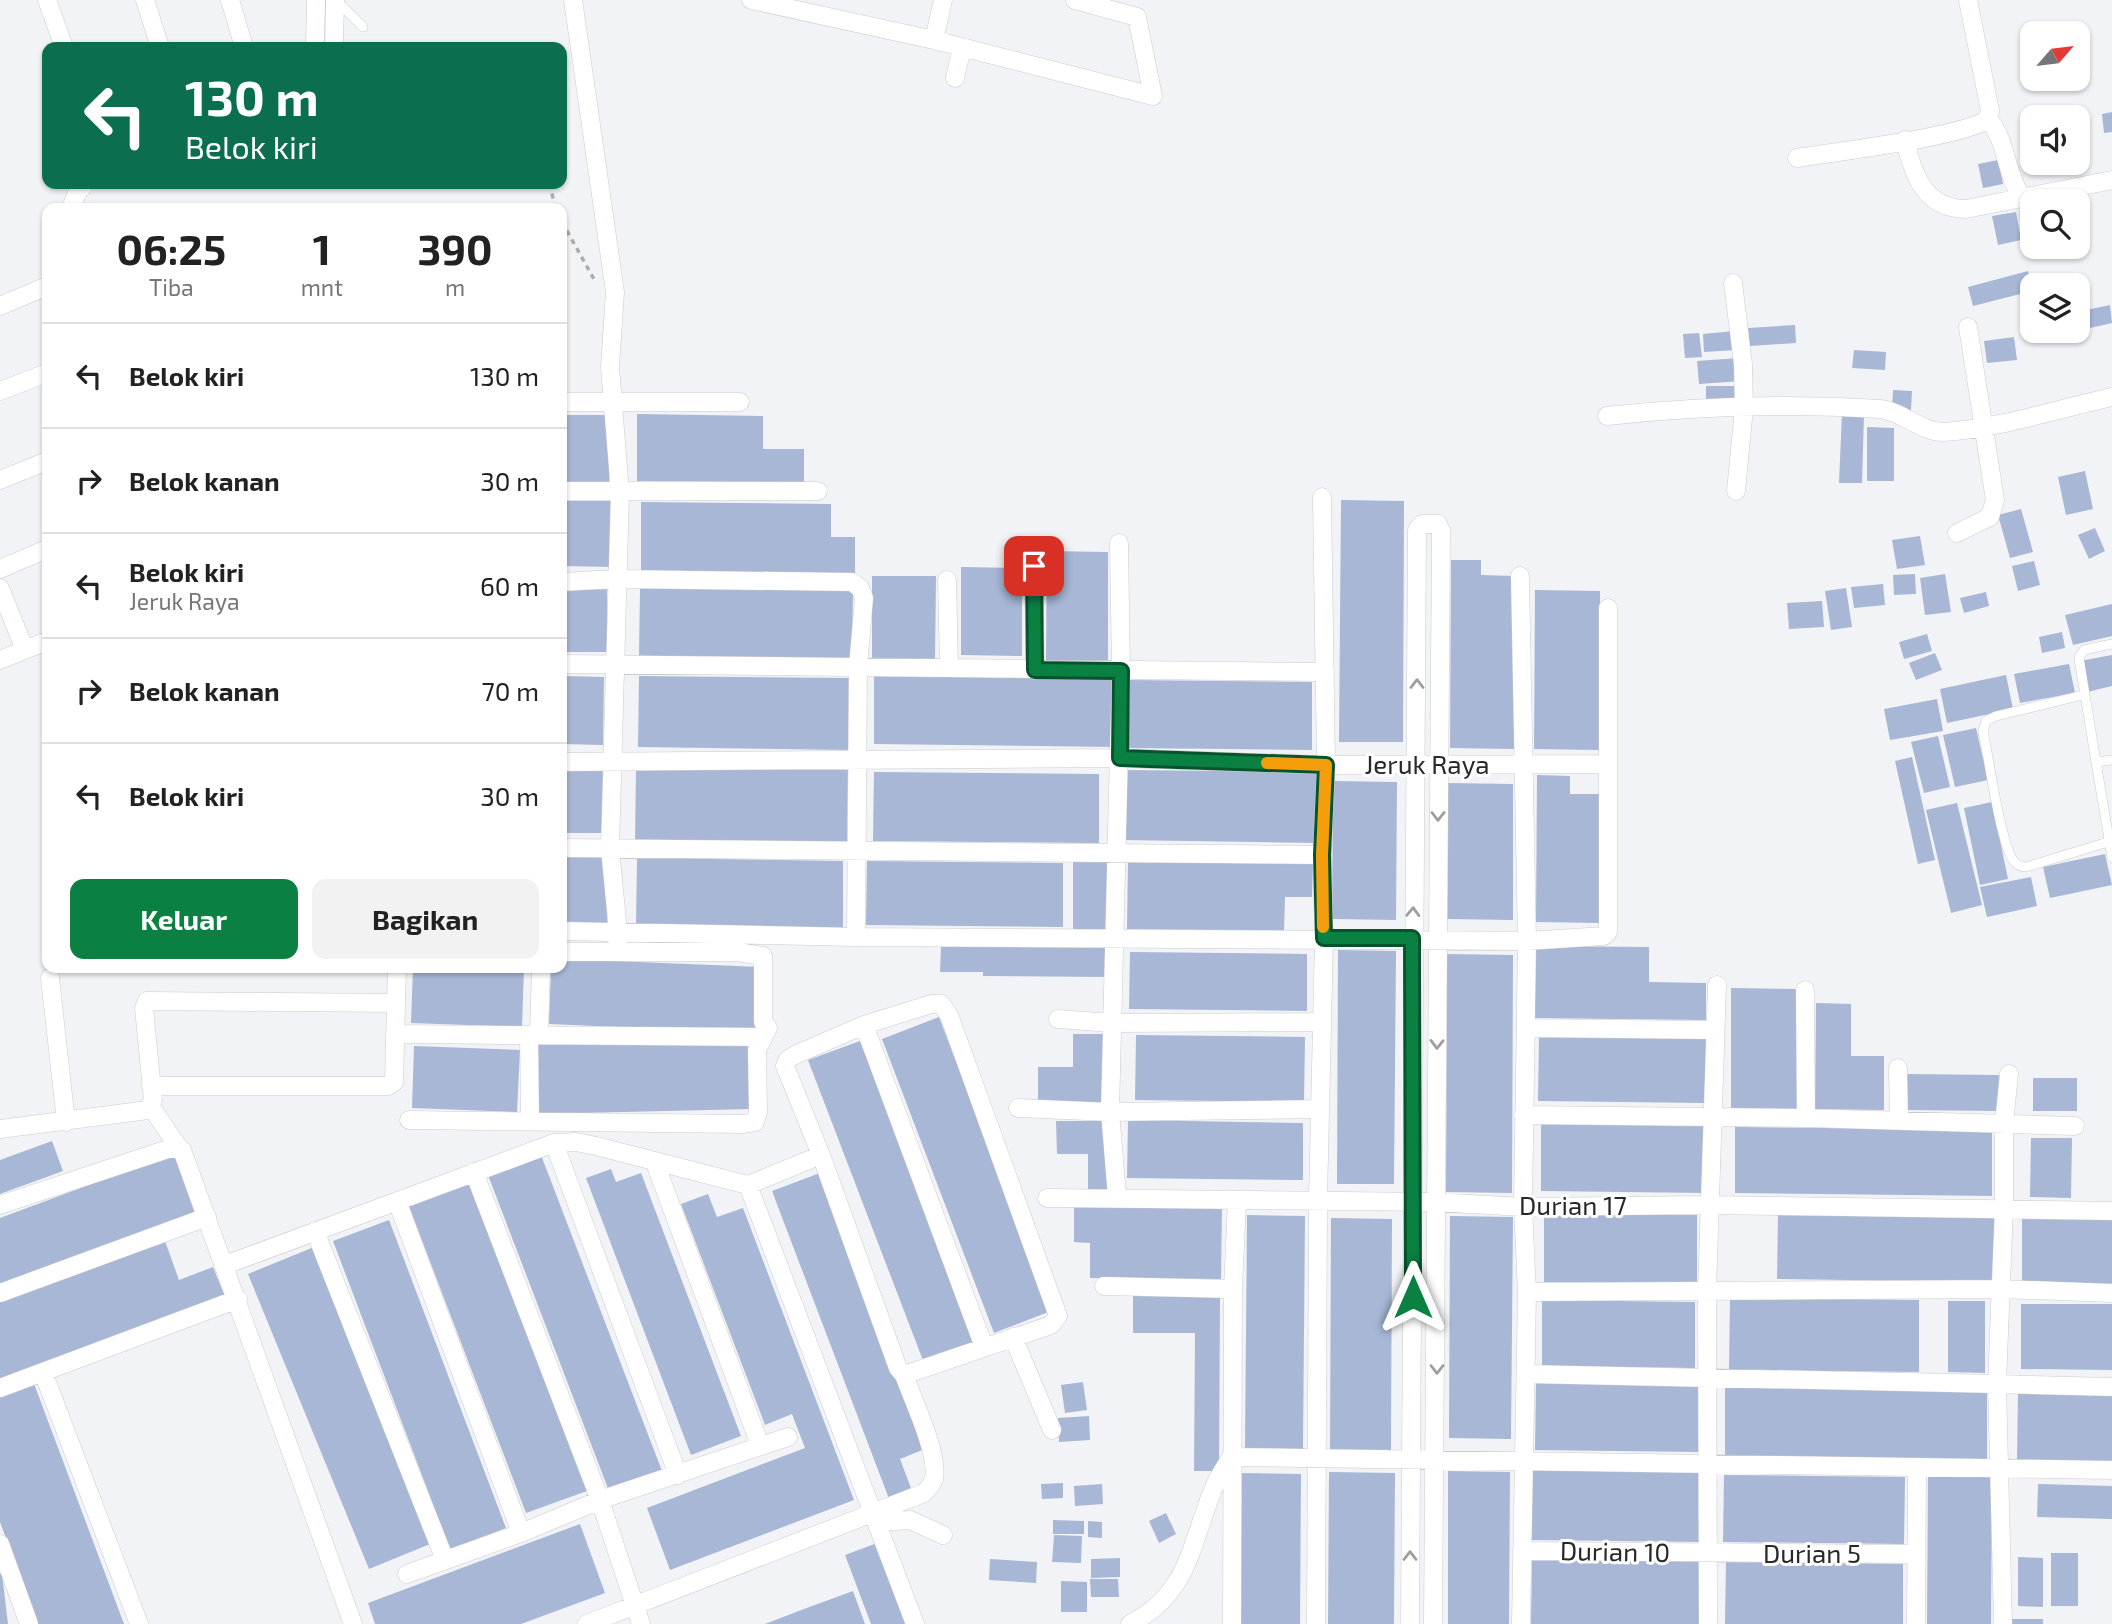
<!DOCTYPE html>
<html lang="id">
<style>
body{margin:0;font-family:"Exo 2",sans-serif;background:#f2f2f2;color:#222;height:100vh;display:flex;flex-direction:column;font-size:26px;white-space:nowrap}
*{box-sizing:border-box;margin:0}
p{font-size:23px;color:#767676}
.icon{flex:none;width:38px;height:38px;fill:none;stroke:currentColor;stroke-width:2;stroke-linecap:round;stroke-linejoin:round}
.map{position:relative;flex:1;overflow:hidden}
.drawer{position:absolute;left:42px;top:203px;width:525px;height:770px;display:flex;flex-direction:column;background:#fff;border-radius:14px;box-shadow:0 2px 5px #0004}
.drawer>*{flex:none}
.top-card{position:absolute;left:42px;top:42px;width:525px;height:147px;border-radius:14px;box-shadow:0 2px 5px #0004;background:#0b6e4f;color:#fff;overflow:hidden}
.needle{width:46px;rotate:62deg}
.tools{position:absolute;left:2020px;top:21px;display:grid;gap:14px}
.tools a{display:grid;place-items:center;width:70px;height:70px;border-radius:14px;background:#fff;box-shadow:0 2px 5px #0004;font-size:35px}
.pin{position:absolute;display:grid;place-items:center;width:60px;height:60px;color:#fff;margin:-30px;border-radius:14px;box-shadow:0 4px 10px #0006}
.me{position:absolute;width:77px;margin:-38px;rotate:0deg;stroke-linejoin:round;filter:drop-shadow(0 0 5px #0008)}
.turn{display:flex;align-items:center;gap:24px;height:147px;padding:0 28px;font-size:32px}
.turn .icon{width:91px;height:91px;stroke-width:2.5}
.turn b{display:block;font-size:49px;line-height:60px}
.eta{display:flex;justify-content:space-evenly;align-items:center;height:119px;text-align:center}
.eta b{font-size:42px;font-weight:700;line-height:49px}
.primary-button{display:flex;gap:14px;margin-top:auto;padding:14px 28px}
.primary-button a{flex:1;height:80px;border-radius:14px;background:#0b8043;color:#fff;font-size:28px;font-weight:700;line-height:80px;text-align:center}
.primary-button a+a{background:#f2f2f2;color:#222}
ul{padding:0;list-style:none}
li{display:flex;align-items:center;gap:21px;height:105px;padding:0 28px;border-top:2px solid #e0e0e0}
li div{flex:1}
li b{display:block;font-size:26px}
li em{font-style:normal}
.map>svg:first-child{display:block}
.building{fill:#a7b7d5}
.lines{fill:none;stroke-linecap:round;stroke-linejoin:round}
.service-casing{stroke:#c9cbcd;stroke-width:10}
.minor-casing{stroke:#c9cbcd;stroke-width:19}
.path{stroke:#aaabad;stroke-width:3.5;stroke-dasharray:5 5;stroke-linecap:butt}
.service{stroke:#fff;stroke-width:9}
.minor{stroke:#fff;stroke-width:18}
.oneway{stroke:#9e9e9f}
.route-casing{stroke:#07532c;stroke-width:18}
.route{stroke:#0b8043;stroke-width:12}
.slow{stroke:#f59e0b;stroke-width:12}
.labels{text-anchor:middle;stroke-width:6;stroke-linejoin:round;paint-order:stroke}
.street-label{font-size:26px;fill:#282829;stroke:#fff}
</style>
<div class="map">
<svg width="2112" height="1624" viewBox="0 0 2112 1624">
<rect width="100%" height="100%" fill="#f2f3f6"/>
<path class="building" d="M 2112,112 L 2112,132 L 2104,133 L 2102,114 Z
M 1998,160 L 2003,184 L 1983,188 L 1978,164 Z
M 2016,212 L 2021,240 L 1998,245 L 1992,216 Z
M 2028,271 L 2032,291 L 1973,306 L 1968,287 Z
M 2110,305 L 2112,323 L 2090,328 L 2086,310 Z
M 1795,325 L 1796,343 L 1750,346 L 1748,328 Z
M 1734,331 L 1736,350 L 1704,352 L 1703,334 Z
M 1699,333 L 1702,357 L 1685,358 L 1683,334 Z
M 2014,337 L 2017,360 L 1987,363 L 1984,341 Z
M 1854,350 L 1886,352 L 1885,370 L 1852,368 Z
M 1739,358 L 1741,381 L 1699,384 L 1697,361 Z
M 1706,386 L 1738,386 L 1738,403 L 1706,402 Z
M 1893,390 L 1912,391 L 1911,410 L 1892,409 Z
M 1842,413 L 1864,414 L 1862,483 L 1839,483 Z
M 637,414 L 763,416 L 763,449 L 804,449 L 804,482 L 637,481 Z
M 562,415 L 609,415 L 609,483 L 562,482 Z
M 1867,427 L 1894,428 L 1894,481 L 1867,481 Z
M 2085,471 L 2093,509 L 2066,515 L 2058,477 Z
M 1341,500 L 1404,501 L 1403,742 L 1339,742 Z
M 562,501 L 614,501 L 613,567 L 562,566 Z
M 641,502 L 831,504 L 831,537 L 855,537 L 855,575 L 641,572 Z
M 2021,509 L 2033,552 L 2010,558 L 1998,515 Z
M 2095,528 L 2105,551 L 2089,559 L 2078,535 Z
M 1920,536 L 1925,565 L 1897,569 L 1892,540 Z
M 1047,551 L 1108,552 L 1108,661 L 1046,660 Z
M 1451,560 L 1481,560 L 1481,575 L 1515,576 L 1514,749 L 1450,748 Z
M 2034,561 L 2040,585 L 2018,591 L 2012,566 Z
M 961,567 L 1022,568 L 1022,656 L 961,655 Z
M 1915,574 L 1916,594 L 1894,595 L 1893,575 Z
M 1945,574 L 1951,612 L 1925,615 L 1920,578 Z
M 872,576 L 936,576 L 935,660 L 872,659 Z
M 1883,584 L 1885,605 L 1854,608 L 1851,587 Z
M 562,587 L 607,587 L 607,652 L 562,652 Z
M 640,588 L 853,590 L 852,659 L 639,656 Z
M 1846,588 L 1852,627 L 1831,630 L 1825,591 Z
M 1535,590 L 1600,591 L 1599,750 L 1534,749 Z
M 1986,592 L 1989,606 L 1964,613 L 1960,598 Z
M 1822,601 L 1824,627 L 1789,629 L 1787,603 Z
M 2112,604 L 2112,636 L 2073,645 L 2065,615 Z
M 2062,632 L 2065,648 L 2042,653 L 2039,637 Z
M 1927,634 L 1932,651 L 1904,659 L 1899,642 Z
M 1935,653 L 1942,670 L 1916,680 L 1909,663 Z
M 2112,655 L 2112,686 L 2087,692 L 2080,661 Z
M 2069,664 L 2075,693 L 2020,703 L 2014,674 Z
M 2006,675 L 2013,709 L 1947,723 L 1940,689 Z
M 562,676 L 604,677 L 603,745 L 562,744 Z
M 639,676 L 851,678 L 851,750 L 638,747 Z
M 874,676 L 1116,679 L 1116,747 L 874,744 Z
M 1128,680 L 1312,682 L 1312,750 L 1128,748 Z
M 1937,699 L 1943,731 L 1890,740 L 1884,709 Z
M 1976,728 L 1988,780 L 1955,787 L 1943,735 Z
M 1938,736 L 1950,787 L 1924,793 L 1911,742 Z
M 1912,757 L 1935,860 L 1918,864 L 1895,761 Z
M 636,768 L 848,770 L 847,843 L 635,841 Z
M 562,770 L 603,770 L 603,833 L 562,833 Z
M 1123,770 L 1317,772 L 1316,843 L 1123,840 Z
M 874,772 L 1099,774 L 1099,843 L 873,841 Z
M 1537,775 L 1570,776 L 1570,794 L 1599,794 L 1599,923 L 1536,922 Z
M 1333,781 L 1397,782 L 1396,920 L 1332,919 Z
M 1448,783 L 1513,784 L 1513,920 L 1447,919 Z
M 1992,802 L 2008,879 L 1980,885 L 1964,808 Z
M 1957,803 L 1982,905 L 1951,913 L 1926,810 Z
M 2105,854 L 2112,885 L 2050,898 L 2043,867 Z
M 562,855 L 608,856 L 607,925 L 562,925 Z
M 637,858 L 843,861 L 843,929 L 636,926 Z
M 1073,858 L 1110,859 L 1110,930 L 1073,929 Z
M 867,861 L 1063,863 L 1063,927 L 866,925 Z
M 1128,862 L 1313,864 L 1312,897 L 1285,897 L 1284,931 L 1127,929 Z
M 2031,877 L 2037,906 L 1987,917 L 1980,887 Z
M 941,946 L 1110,948 L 1110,977 L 983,976 L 983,972 L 940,972 Z
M 1535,946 L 1649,947 L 1649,982 L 1706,983 L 1706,1020 L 1535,1018 Z
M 1338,950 L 1396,951 L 1394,1184 L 1337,1184 Z
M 1130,952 L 1307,954 L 1307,1011 L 1129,1009 Z
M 1447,954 L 1513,955 L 1512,1193 L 1446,1192 Z
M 562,959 L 762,967 L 759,1033 L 549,1024 L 551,968 L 562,968 Z
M 413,968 L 524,968 L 522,1027 L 411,1023 Z
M 1731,988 L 1798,989 L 1797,1109 L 1731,1108 Z
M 1816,1003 L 1851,1004 L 1851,1056 L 1884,1056 L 1884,1110 L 1815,1109 Z
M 939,1017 L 1051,1311 L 994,1333 L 882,1039 Z
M 1073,1034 L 1103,1034 L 1103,1104 L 1038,1104 L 1038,1067 L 1073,1067 Z
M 1136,1035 L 1305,1037 L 1304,1102 L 1135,1100 Z
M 1539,1036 L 1706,1038 L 1705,1103 L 1538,1101 Z
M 750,1040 L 751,1109 L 537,1114 L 535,1045 Z
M 860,1041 L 976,1344 L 924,1363 L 808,1060 Z
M 414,1046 L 520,1050 L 517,1112 L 412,1108 Z
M 1907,1074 L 1999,1075 L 1999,1111 L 1907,1110 Z
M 2033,1078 L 2077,1078 L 2077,1111 L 2033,1111 Z
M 1128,1120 L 1303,1123 L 1303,1180 L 1127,1178 Z
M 1056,1121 L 1107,1121 L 1107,1189 L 1088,1189 L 1088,1154 L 1057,1154 Z
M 1541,1123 L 1706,1125 L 1706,1193 L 1541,1191 Z
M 1735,1127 L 1992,1130 L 1992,1196 L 1735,1193 Z
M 2031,1138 L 2072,1138 L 2071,1198 L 2030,1197 Z
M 52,1141 L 63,1171 L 0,1194 L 0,1160 Z
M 175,1153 L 198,1216 L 0,1289 L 0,1218 Z
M 541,1155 L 662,1471 L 609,1491 L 488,1175 Z
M 611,1169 L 616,1182 L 641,1173 L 741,1436 L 691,1455 L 586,1178 Z
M 820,1173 L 925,1449 L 900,1459 L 914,1496 L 891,1504 L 772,1191 Z
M 468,1178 L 587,1491 L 526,1513 L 407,1201 Z
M 708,1194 L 717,1217 L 743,1208 L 854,1500 L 670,1570 L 647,1508 L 805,1448 L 792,1414 L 765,1425 L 681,1204 Z
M 1074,1205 L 1222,1207 L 1221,1279 L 1090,1278 L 1090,1243 L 1074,1242 Z
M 1544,1214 L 1697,1215 L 1697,1283 L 1544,1282 Z
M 1247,1215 L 1305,1216 L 1303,1449 L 1245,1448 Z
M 1778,1215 L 1994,1218 L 1994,1282 L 1777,1279 Z
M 1450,1216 L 1513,1217 L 1511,1439 L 1449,1438 Z
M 1331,1218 L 1392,1219 L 1391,1450 L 1330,1450 Z
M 2022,1219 L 2112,1220 L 2112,1286 L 2022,1285 Z
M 389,1220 L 506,1528 L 450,1549 L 333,1241 Z
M 165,1241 L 179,1280 L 213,1267 L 226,1299 L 0,1382 L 0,1302 Z
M 314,1247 L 435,1542 L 369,1569 L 248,1274 Z
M 1133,1296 L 1220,1297 L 1219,1471 L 1194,1471 L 1195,1333 L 1133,1333 Z
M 1730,1298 L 1919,1300 L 1919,1372 L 1729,1370 Z
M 1542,1300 L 1695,1302 L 1695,1368 L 1542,1366 Z
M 1948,1301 L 1985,1301 L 1985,1373 L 1948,1372 Z
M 2021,1304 L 2112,1304 L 2112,1370 L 2021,1369 Z
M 33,1381 L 124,1624 L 38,1624 L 0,1522 L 0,1393 Z
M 1083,1382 L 1087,1410 L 1065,1413 L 1061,1385 Z
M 1536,1382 L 1700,1384 L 1699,1452 L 1535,1450 Z
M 1725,1386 L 1987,1389 L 1987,1461 L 1725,1458 Z
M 2018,1391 L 2112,1392 L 2112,1461 L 2017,1460 Z
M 1089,1416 L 1090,1440 L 1059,1442 L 1058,1418 Z
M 1531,1469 L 1703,1471 L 1702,1542 L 1531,1540 Z
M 1448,1471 L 1510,1472 L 1509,1624 L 1448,1624 Z
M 1329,1472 L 1395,1473 L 1394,1624 L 1328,1624 Z
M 1237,1473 L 1301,1474 L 1300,1624 L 1236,1624 Z
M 1928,1474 L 1992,1474 L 1991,1624 L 1927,1624 Z
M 1724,1475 L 1905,1477 L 1904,1544 L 1723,1542 Z
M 1063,1483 L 1063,1498 L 1042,1499 L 1041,1484 Z
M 1102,1484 L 1103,1504 L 1075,1506 L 1074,1486 Z
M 2038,1484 L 2112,1486 L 2112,1519 L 2037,1517 Z
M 1166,1513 L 1176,1534 L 1159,1543 L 1149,1521 Z
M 1053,1520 L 1084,1521 L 1084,1534 L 1053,1534 Z
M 1088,1521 L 1102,1522 L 1102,1538 L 1088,1537 Z
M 580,1524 L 605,1593 L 521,1624 L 375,1624 L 368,1603 Z
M 1054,1535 L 1082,1536 L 1081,1563 L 1052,1562 Z
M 880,1542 L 911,1624 L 871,1624 L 845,1555 Z
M 2051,1553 L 2078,1553 L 2078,1606 L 2051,1606 Z
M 2018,1557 L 2043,1558 L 2043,1607 L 2018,1606 Z
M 1120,1558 L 1120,1577 L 1091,1578 L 1091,1559 Z
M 990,1559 L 1037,1562 L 1036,1583 L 989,1580 Z
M 1532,1559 L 1699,1561 L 1699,1624 L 1531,1624 Z
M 1726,1562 L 1903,1564 L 1903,1624 L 1725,1624 Z
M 0,1574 L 2,1574 L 8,1624 L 0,1624 Z
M 1090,1579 L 1118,1579 L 1119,1597 L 1091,1597 Z
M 1061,1581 L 1087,1582 L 1087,1612 L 1061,1612 Z
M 853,1591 L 865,1624 L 765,1624 L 804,1609 Z
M 2010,1619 L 2043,1619 L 2043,1624 L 2010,1624 Z"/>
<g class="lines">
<g class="service-casing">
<path id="service" d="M 337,1 L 363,27
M 2112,644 L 2084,650 L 2079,658 L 2096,762 L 2112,760
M 2083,695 L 1996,716 L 1986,721 L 1983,731 C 1989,759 2000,840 2013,860 C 2016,865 2020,867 2026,867 L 2108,842
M 2096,762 L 2112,857"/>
</g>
<g class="minor-casing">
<path id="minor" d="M 47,0 L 64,47
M 145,0 L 160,47
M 230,0 L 244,47
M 573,0 L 615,292 L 610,367 L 620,493 L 610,849 L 618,931 L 617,952
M 751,0 L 934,40 L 1153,96 L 1137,17 L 1075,0
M 934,40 L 943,0
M 315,47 L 316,0
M 334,47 L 335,0
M 955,78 L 962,47
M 1988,119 C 2007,140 2005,172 2021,196
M 1905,140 C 1913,175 1925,209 1966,209 L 2112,180
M 1797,158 C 1834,152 1963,137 1988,119 L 1990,111 L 1968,0
M 71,208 L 77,193 L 85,184
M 1733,283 L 1743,364 L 1744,408 L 1736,491
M 0,306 L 47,286
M 0,391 L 47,373
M 562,402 L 740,402
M 1607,416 C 1697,406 1789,403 1880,409 C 1902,411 1922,433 1944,432 C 2001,428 2057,409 2112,397
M 0,480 L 47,461
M 562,491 L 818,491
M 1957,533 L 1990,517 L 1995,500 L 1968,327
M 1034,567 L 1035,670
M 0,569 L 47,549
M 1520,576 L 1527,941 L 1523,1207 L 1527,1292 L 1521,1624
M 947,580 L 949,668
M 562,582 L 617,579 L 852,582 L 860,588 L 864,598 L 858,666 L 856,937
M 0,588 L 25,650
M 0,660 L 47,641
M 562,664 L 1325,672
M 562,762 L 1120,758 L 1326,765 L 1608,764
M 562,848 L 1322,855
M 562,931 L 856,937 L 1527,941 L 1604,936 L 1608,932 L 1608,608
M 50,978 L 66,1122
M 1805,990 L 1806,1118
M 931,1004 L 941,1004 L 949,1015 L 1058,1316 L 1051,1325 L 904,1375 L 898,1368 L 821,1155 L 785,1066 L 788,1059 L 797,1054 L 864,1025 Z
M 1058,1019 L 1112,1023 L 1321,1022
M 864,1025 L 984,1347
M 1526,1028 L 1714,1030
M 395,1034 L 763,1037
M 539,1035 L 541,968
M 529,1036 L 530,1120
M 1898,1068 L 1899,1121
M 2009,1074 L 2004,1123 L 2004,1207 L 1997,1384 L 2112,1387
M 151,1086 L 388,1086 L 394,1082 L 396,1003
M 151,1107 L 179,1148
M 1018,1108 L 1110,1112 L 1319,1109
M 1523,1115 L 1806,1118 L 2075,1126
M 409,1120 L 744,1124 L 755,1122 L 758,1112 L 757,1050 L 768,1028 L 763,1022 L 763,956 L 737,952 L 562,952
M 0,1129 L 148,1110 L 153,1100 L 144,1008 L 147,1001 L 396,1003 L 397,968
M 554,1143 L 678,1475
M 655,1163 L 760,1445
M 474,1172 L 600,1500 L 641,1624
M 748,1185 L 915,1624
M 1117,1196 L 1110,1112 L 1121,671 L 1119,543
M 1047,1198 L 1435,1202 L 1523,1207 L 1710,1205 L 2112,1211
M 397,1201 L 521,1533
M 0,1205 L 171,1148 L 182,1150 L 353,1624
M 315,1231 L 445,1560
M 225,1265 L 554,1143 L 576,1142 L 596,1146 L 748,1185 L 821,1155
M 1104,1286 L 1233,1289
M 1527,1292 L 2001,1289 L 2112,1293
M 0,1293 L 207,1217
M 1013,1337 L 1052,1430
M 43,1372 L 139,1624
M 1526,1374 L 1997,1384 L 2003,1624
M 0,1388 L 238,1299
M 877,1522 L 910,1520 L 943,1535
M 0,1544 L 29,1624
M 1522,1551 L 1915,1554
M 407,1574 L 521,1533 L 600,1500 L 788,1437
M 587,1624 L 924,1493 C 928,1489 932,1485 934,1479 C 939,1454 913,1400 904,1375
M 1130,1624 C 1191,1593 1191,1540 1215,1485 C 1219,1476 1226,1466 1231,1457 L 2112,1470
M 1232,1624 L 1233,1289 L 1237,1201
M 1316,1624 L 1318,1200 L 1324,938 L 1322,855 L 1326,765 L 1322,497
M 1410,1624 L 1417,530 L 1422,524 L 1438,524 L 1441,531 L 1433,1624
M 1708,1624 L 1707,1292 L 1717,985
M 1916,1624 L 1917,1468"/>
</g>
<path class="path" d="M 549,184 L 556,208
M 562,222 L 595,281"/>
<use href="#service" class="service"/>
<use href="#minor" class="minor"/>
</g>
<defs><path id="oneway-chevron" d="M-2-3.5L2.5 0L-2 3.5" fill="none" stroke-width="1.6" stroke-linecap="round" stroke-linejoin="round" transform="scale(1.75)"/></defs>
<g class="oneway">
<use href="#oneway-chevron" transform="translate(1417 684) rotate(-90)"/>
<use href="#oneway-chevron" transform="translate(1438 816) rotate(90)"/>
<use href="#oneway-chevron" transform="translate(1413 912) rotate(-88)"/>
<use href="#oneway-chevron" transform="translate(1437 1044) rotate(91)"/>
<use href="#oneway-chevron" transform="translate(1437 1369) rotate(90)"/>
<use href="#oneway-chevron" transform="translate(1410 1556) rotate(-90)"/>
</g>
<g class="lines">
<g class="route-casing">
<path id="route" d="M 1034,566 L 1035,670 L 1121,671 L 1120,758 L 1326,765 L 1322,855 L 1324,938 L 1412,938 L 1413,1297"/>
</g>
<use href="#route" class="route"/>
<path class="slow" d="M 1267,763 L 1326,765 L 1322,855 L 1323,927"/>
</g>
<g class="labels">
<g class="street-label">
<text x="1427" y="774">Jeruk Raya</text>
<text x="1573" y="1215">Durian 17</text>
<text transform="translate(1615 1552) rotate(1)" y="9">Durian 10</text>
<text x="1812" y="1563">Durian 5</text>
</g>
</g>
</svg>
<div class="tools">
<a><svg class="needle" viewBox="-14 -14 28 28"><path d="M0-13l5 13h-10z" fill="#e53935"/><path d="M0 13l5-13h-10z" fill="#767676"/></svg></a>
<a><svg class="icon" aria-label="sound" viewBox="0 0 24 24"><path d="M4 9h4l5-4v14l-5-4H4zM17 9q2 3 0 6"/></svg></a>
<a><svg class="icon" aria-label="search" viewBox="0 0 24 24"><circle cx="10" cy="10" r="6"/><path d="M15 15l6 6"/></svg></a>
<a><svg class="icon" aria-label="layers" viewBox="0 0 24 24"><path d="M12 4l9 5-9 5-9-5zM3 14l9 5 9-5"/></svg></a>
</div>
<div class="pin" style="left:1034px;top:566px;background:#d93025"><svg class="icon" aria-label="arrive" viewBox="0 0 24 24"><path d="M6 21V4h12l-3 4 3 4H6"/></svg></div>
<svg class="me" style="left:1413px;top:1297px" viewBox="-20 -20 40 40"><path d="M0-17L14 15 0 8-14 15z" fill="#0b8043" stroke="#fff" stroke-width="4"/></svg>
<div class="top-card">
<div class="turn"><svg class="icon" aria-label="left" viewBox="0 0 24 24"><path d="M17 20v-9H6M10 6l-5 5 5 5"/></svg><div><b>130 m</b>Belok kiri</div></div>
</div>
<section class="drawer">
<div class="eta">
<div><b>06:25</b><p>Tiba</p></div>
<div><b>1</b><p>mnt</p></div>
<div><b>390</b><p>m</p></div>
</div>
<ul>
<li><svg class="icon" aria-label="left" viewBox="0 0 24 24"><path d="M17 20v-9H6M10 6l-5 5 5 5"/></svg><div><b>Belok kiri</b></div><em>130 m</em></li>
<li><svg class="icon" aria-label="right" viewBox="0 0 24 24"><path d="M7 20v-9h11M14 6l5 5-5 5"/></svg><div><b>Belok kanan</b></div><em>30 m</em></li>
<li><svg class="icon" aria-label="left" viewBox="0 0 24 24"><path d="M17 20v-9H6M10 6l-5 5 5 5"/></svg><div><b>Belok kiri</b><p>Jeruk Raya</p></div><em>60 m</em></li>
<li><svg class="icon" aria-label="right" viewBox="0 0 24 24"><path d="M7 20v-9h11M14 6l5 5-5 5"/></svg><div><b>Belok kanan</b></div><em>70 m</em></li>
<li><svg class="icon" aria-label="left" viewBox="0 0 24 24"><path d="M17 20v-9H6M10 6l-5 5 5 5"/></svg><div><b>Belok kiri</b></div><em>30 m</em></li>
</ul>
<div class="primary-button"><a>Keluar</a><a>Bagikan</a></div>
</section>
</div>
